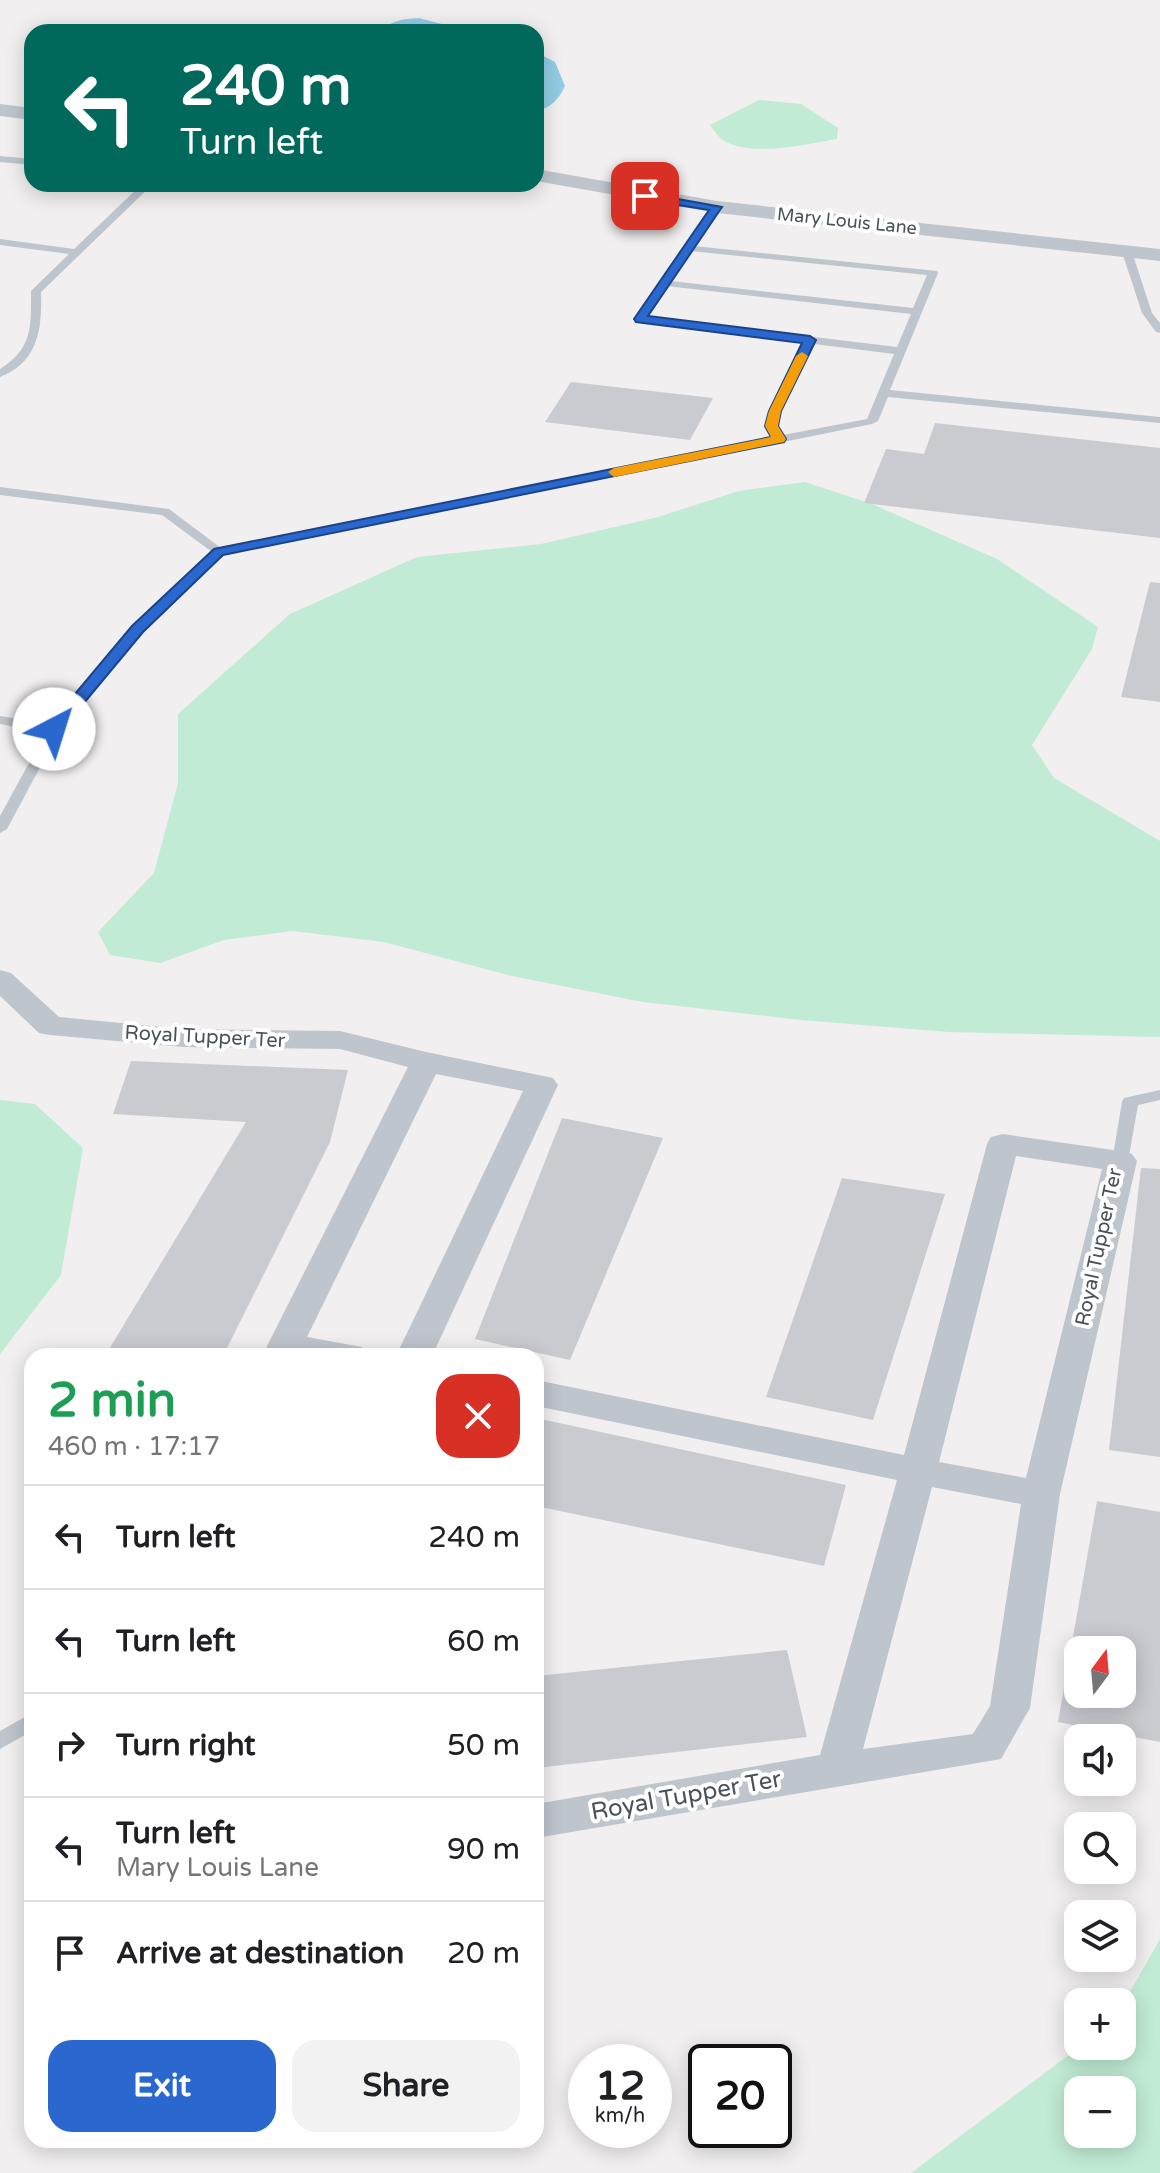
<!DOCTYPE html>
<meta charset="utf-8">
<style>
body{margin:0;font-family:"Varela Round",sans-serif;background:#f2f2f2;color:#202124;height:100vh;display:flex;flex-direction:column;font-size:30px;white-space:nowrap}
*{box-sizing:border-box;margin:0}
p{font-size:26px;color:#757577}
.icon{flex:none;width:44px;height:44px;fill:none;stroke:currentColor;stroke-width:2;stroke-linecap:round;stroke-linejoin:round}
.map{position:relative;flex:1;overflow:hidden}
.sheet{position:absolute;left:24px;top:1348px;width:520px;height:800px;display:flex;flex-direction:column;background:#fff;border-radius:24px;box-shadow:0 4px 20px #0003}
.sheet>*{flex:none}
.banner{position:absolute;left:24px;top:24px;width:520px;height:168px;border-radius:24px;box-shadow:0 4px 20px #0003;background:#00695c;color:#fff;overflow:hidden}
.needle{width:52px;rotate:16deg}
.tools{position:absolute;left:1064px;top:1636px;display:grid;gap:16px}
.tools a{display:grid;place-items:center;width:72px;height:72px;border-radius:16px;background:#fff;box-shadow:0 4px 20px #0003;font-size:40px}
.speed{position:absolute;left:568px;top:2044px;display:flex;gap:16px;font-size:40px;font-weight:700;text-align:center}
.speed>*{display:grid;place-content:center;width:104px;height:104px;border-radius:50%;background:#fff;box-shadow:0 4px 20px #0003;line-height:1}
.speed small{font-size:20px;font-weight:400}
.speed .limit{border:4px solid #111;border-radius:12px;background:#fff;color:#111}
.pin{position:absolute;display:grid;place-items:center;width:68px;height:68px;color:#fff;margin:-34px;border-radius:16px;box-shadow:0 4px 12px #0006}
.me{position:absolute;width:88px;margin:-44px;rotate:40deg;stroke-linejoin:round;filter:drop-shadow(0 0 6px #0008)}
.turn{display:flex;align-items:center;gap:28px;height:168px;padding:0 24px;font-size:36px}
.turn .icon{width:104px;height:104px;stroke-width:2.5}
.turn b{display:block;font-size:56px;line-height:68px}
.round{display:grid;place-items:center;flex:none;width:84px;height:84px;border-radius:24px;background:#f2f2f2}
.head{display:flex;align-items:center;justify-content:space-between;height:136px;padding:0 24px}
h1{font-size:48px;font-weight:700;line-height:60px;color:#1e9e55}
.cta{display:flex;gap:16px;margin-top:auto;padding:16px 24px}
.cta a{flex:1;height:92px;border-radius:24px;background:#2a68d0;color:#fff;font-size:32px;font-weight:700;line-height:92px;text-align:center}
.cta a+a{background:#f2f2f2;color:#202124}
ul{padding:0;list-style:none}
li{display:flex;align-items:center;gap:24px;height:104px;padding:0 24px;border-top:2px solid #e0e0e0}
li div{flex:1}
li b{display:block;font-size:30px}
li em{font-style:normal}
.map>svg:first-child{display:block}
.green{fill:#c1ebd4;fill-rule:evenodd}
.water{fill:#92cde3}
.building{fill:#c9cbd1;fill-rule:evenodd}
.lines{fill:none;stroke-linecap:round;stroke-linejoin:round}
.service{fill:#bfc5cc;fill-rule:evenodd}
.minor{fill:#bfc5cc;fill-rule:evenodd}
.route{fill:#2a68d0;stroke:#1b4487;stroke-width:2}
.slow{fill:#f59e0b}
.labels{text-anchor:middle;stroke-width:8;stroke-linejoin:round;paint-order:stroke}
.far-street-label{font-size:18px;fill:#49515a;stroke:#fff}
.street-label{font-size:20px;fill:#49515a;stroke:#fff}
.near-street-label{font-size:24px;fill:#49515a;stroke:#fff}
</style>
<div class="map">
<svg width="1160" height="2173" viewBox="0 0 1160 2173">
<rect width="100%" height="100%" fill="#f1efef"/>
<path class="green" d="M 759,100 L 801,104 L 838,128 L 837,139 C 807,144 751,158 723,140 C 718,137 714,130 710,125 Z
M 805,482 L 872,504 L 997,559 L 1098,627 L 1092,649 L 1032,745 L 1054,778 L 1160,841 L 1160,1037 L 949,1032 L 801,1020 L 643,1002 L 512,976 L 384,942 L 293,931 L 224,940 L 160,963 L 110,955 L 98,932 L 154,873 L 178,783 L 178,714 L 290,614 L 417,557 L 541,544 L 658,517 L 739,491 Z
M 0,1100 L 35,1104 L 83,1148 L 61,1275 L 0,1354 Z
M 1160,1939 L 1160,2173 L 911,2173 L 1081,2046 L 1122,2046 L 1122,2006 ZM 1078,2090 L 1122,2090 L 1122,2134 L 1078,2134 Z"/>
<path class="water" d="M 419,18 L 472,32 L 380,32 C 392,20 402,19 419,18 Z
M 536,52 L 555,62 L 565,86 C 559,99 551,108 536,111 Z"/>
<path class="building" d="M 571,382 L 713,398 L 690,440 L 545,422 Z
M 935,423 L 1160,448 L 1160,538 L 864,503 L 886,449 L 924,454 Z
M 1150,582 L 1160,583 L 1160,702 L 1121,697 Z
M 131,1061 L 348,1070 L 330,1142 L 223,1356 L 105,1356 L 246,1122 L 113,1114 Z
M 562,1118 L 663,1138 L 570,1360 L 475,1339 Z
M 1141,1168 L 1160,1169 L 1160,1457 L 1109,1450 Z
M 842,1178 L 945,1194 L 873,1420 L 766,1397 Z
M 536,1418 L 846,1485 L 824,1566 L 536,1506 Z
M 1097,1501 L 1160,1512 L 1160,1742 L 1058,1722 ZM 1078,1650 L 1122,1650 L 1122,1694 L 1078,1694 Z
M 787,1650 L 807,1737 L 536,1768 L 536,1676 Z"/>
<g class="lines">
<path class="service" d="M 0,156 L 32,159 L 32,165 L 0,162 Z
M 142,184 L 153,184 L 41,292 C 42,328 39,362 0,377 L 0,369 C 33,348 31,327 31,291 L 69,254 L 0,245 L 0,239 L 74,249 Z
M 717,204 L 722,207 L 694,246 L 937,271 L 938,273 L 890,390 L 1160,417 L 1160,423 L 888,397 L 878,421 L 872,424 L 223,555 L 142,632 L 60,730 L 7,829 L 0,833 L 0,816 L 46,732 L 0,724 L 0,716 L 51,724 L 132,626 L 212,552 L 162,515 L 0,495 L 0,487 L 169,509 L 221,548 L 772,438 L 765,426 L 769,411 L 803,342 L 640,322 L 635,319 L 713,205 ZM 690,251 L 927,275 L 913,308 L 671,281 ZM 667,286 L 911,314 L 897,347 L 647,317 ZM 814,344 L 894,354 L 867,419 L 783,435 L 777,426 L 781,411 Z
M 1127,249 L 1132,252 L 1152,313 L 1160,323 L 1160,333 L 1156,332 L 1142,313 L 1122,252 Z
M 1160,1090 L 1160,1100 L 1138,1105 L 1128,1161 L 1120,1166 L 1114,1165 L 1112,1161 L 1122,1102 L 1124,1098 Z
M 32,1713 L 32,1731 L 0,1749 L 0,1731 Z"/>
<path class="minor" d="M 0,104 L 32,108 L 32,120 L 0,116 Z
M 536,169 L 717,201 L 1160,249 L 1160,261 L 717,213 L 536,181 Z
M 0,970 L 11,973 L 59,1017 L 183,1029 L 340,1031 L 426,1052 L 553,1078 L 558,1085 L 432,1356 L 396,1356 L 523,1091 L 436,1074 L 307,1337 L 362,1347 L 367,1356 L 262,1356 L 408,1067 L 340,1049 L 183,1047 L 50,1035 L 39,1033 L 0,996 Z
M 1003,1134 L 1120,1151 L 1132,1154 L 1137,1161 L 1060,1494 L 1030,1708 L 1001,1759 L 536,1838 L 536,1804 L 820,1755 L 897,1480 L 536,1406 L 536,1380 L 904,1455 L 987,1144 L 991,1137 ZM 1016,1156 L 1102,1169 L 1026,1478 L 939,1462 ZM 932,1487 L 1021,1504 L 990,1706 L 973,1734 L 863,1749 Z"/>
</g>
<path class="route" d="M 645,193 L 722,207 L 648,316 L 810,336 L 816,340 L 781,411 L 778,426 L 786,439 L 784,442 L 223,555 L 143,632 L 59,733 L 48,733 L 48,726 L 132,626 L 214,549 L 771,437 L 765,426 L 769,411 L 802,343 L 636,322 L 634,319 L 709,210 L 641,199 L 639,196 Z"/>
<path class="slow" d="M 802,352 L 808,356 L 781,411 L 778,426 L 786,439 L 784,442 L 614,477 L 608,472 L 614,468 L 771,437 L 765,426 L 769,411 L 796,356 Z"/>
<g class="labels">
<g class="far-street-label">
<text transform="translate(847 221) rotate(6)" y="6">Mary Louis Lane</text>
</g>
<g class="street-label">
<text transform="translate(205 1036) rotate(3)" y="7">Royal Tupper Ter</text>
<text transform="translate(1098 1247) rotate(-78)" y="7">Royal Tupper Ter</text>
</g>
<g class="near-street-label">
<text transform="translate(686 1795) rotate(-10)" y="8">Royal Tupper Ter</text>
</g>
</g>
</svg>
<div class="tools">
<a><svg class="needle" viewBox="-14 -14 28 28"><path d="M0-13l5 13h-10z" fill="#e53935"/><path d="M0 13l5-13h-10z" fill="#757577"/></svg></a>
<a><svg class="icon" aria-label="sound" viewBox="0 0 24 24"><path d="M4 9h4l5-4v14l-5-4H4zM17 9q2 3 0 6"/></svg></a>
<a><svg class="icon" aria-label="search" viewBox="0 0 24 24"><circle cx="10" cy="10" r="6"/><path d="M15 15l6 6"/></svg></a>
<a><svg class="icon" aria-label="layers" viewBox="0 0 24 24"><path d="M12 4l9 5-9 5-9-5zM3 14l9 5 9-5"/></svg></a>
<a>+</a>
<a>−</a>
</div>
<div class="speed"><div>12<small>km/h</small></div><div class="limit">20</div></div>
<div class="pin" style="left:645px;top:196px;background:#d93025"><svg class="icon" aria-label="arrive" viewBox="0 0 24 24"><path d="M6 21V4h12l-3 4 3 4H6"/></svg></div>
<svg class="me" style="left:54px;top:729px" viewBox="-20 -20 40 40"><circle r="19" fill="#fff"/><path d="M0-13L10 11 0 6-10 11z" fill="#2a68d0"/></svg>
<div class="banner">
<div class="turn"><svg class="icon" aria-label="left" viewBox="0 0 24 24"><path d="M17 20v-9H6M10 6l-5 5 5 5"/></svg><div><b>240 m</b>Turn left</div></div>
</div>
<section class="sheet">
<div class="head"><div><h1>2 min</h1><p>460 m · 17:17</p></div><a class="round" style="background:#d93025;color:#fff"><svg class="icon" aria-label="close" viewBox="0 0 24 24"><path d="M6 6l12 12M18 6L6 18"/></svg></a></div>
<ul>
<li><svg class="icon" aria-label="left" viewBox="0 0 24 24"><path d="M17 20v-9H6M10 6l-5 5 5 5"/></svg><div><b>Turn left</b></div><em>240 m</em></li>
<li><svg class="icon" aria-label="left" viewBox="0 0 24 24"><path d="M17 20v-9H6M10 6l-5 5 5 5"/></svg><div><b>Turn left</b></div><em>60 m</em></li>
<li><svg class="icon" aria-label="right" viewBox="0 0 24 24"><path d="M7 20v-9h11M14 6l5 5-5 5"/></svg><div><b>Turn right</b></div><em>50 m</em></li>
<li><svg class="icon" aria-label="left" viewBox="0 0 24 24"><path d="M17 20v-9H6M10 6l-5 5 5 5"/></svg><div><b>Turn left</b><p>Mary Louis Lane</p></div><em>90 m</em></li>
<li><svg class="icon" aria-label="arrive" viewBox="0 0 24 24"><path d="M6 21V4h12l-3 4 3 4H6"/></svg><div><b>Arrive at destination</b></div><em>20 m</em></li>
</ul>
<div class="cta"><a>Exit</a><a>Share</a></div>
</section>
</div>
